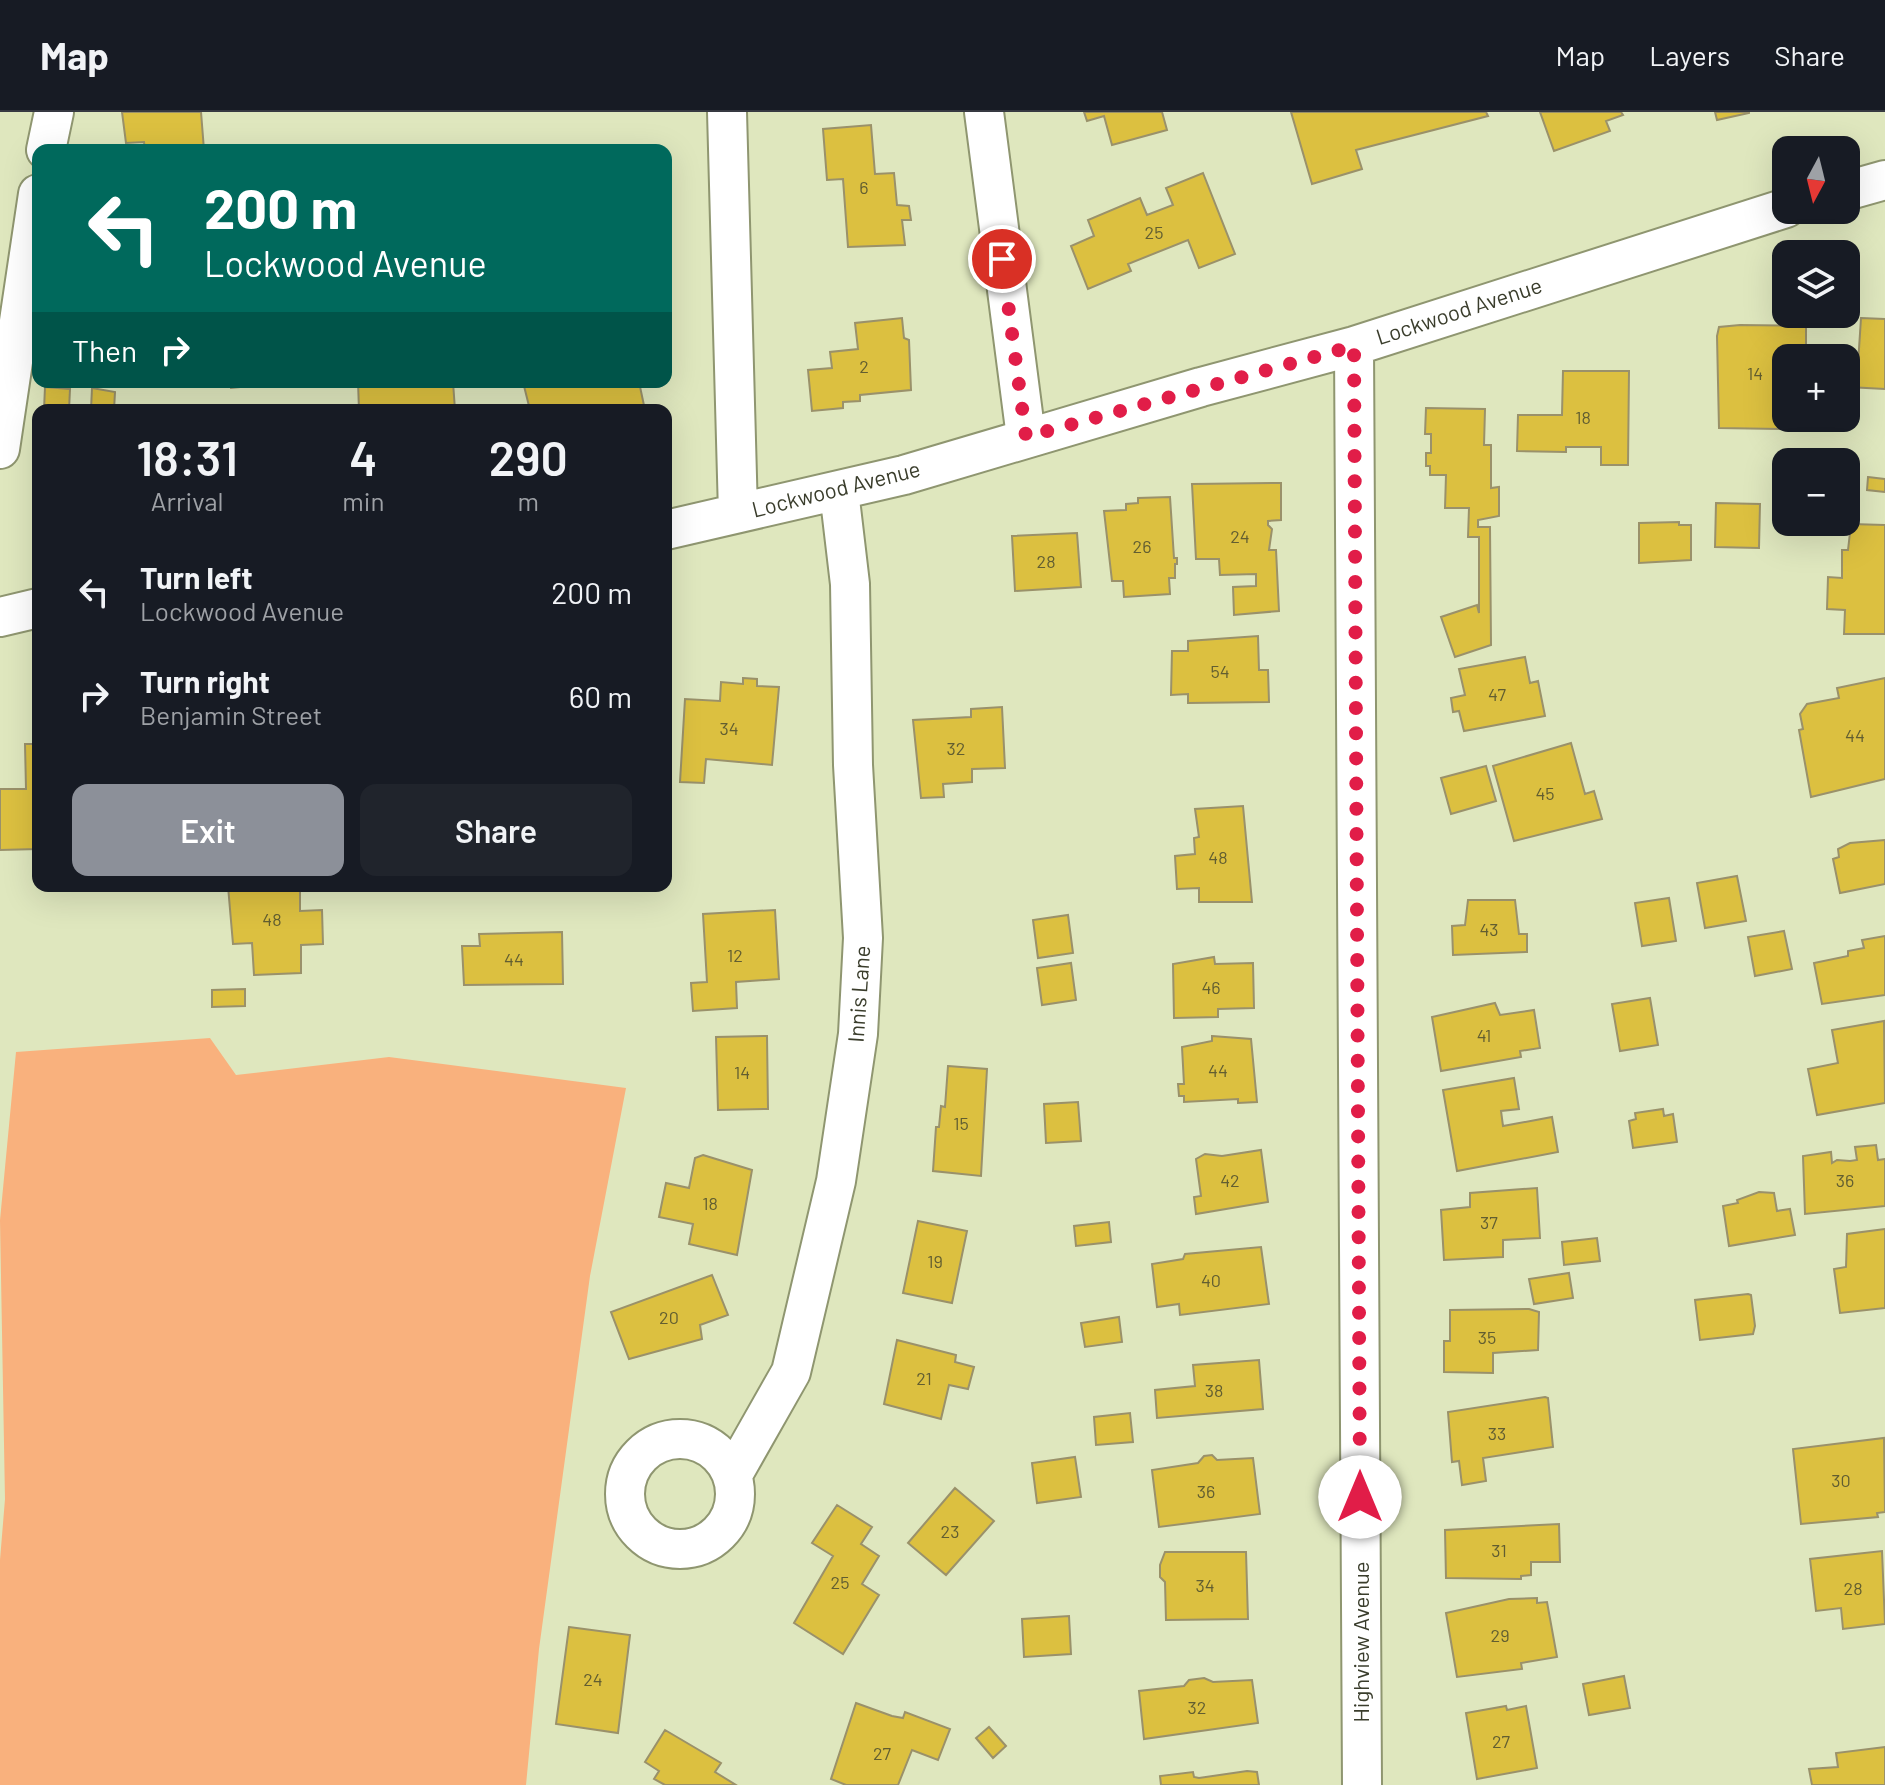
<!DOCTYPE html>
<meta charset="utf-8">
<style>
body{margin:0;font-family:Barlow,sans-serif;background:#20242c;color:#f1f3f6;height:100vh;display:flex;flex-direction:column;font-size:30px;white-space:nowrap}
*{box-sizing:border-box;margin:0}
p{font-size:26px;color:#9ea1a6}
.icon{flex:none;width:44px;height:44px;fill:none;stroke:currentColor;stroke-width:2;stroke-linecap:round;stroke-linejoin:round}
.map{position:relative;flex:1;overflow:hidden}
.side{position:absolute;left:32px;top:292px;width:640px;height:488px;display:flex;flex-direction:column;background:#171b24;border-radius:16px;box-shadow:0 8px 32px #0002}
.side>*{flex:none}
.top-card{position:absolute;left:32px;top:32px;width:640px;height:244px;border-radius:16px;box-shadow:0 8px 32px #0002;background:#00695c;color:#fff;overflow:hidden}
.needle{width:52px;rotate:187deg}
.buttons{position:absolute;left:1772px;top:24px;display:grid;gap:16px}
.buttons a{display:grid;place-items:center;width:88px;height:88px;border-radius:16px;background:#171b24;box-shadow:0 8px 32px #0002;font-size:40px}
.pin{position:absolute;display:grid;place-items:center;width:68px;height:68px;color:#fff;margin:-34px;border:4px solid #fff;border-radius:50%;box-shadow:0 2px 8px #0007}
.me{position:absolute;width:88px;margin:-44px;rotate:0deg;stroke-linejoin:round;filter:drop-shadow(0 0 6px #0008)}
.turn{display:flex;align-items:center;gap:28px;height:168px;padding:0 40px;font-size:36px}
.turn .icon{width:104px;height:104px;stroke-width:2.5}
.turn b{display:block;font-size:56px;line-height:68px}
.then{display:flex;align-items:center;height:76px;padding:0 40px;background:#0003;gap:16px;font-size:30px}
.eta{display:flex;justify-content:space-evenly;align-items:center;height:136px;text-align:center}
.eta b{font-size:48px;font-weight:600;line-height:56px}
.cta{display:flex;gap:16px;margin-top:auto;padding:16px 40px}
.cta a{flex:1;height:92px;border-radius:16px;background:#8c9099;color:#fff;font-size:32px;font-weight:600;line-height:92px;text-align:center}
.cta a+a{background:#20242c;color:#f1f3f6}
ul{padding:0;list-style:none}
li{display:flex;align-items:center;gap:24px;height:104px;padding:0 40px}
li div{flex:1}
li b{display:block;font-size:30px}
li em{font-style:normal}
header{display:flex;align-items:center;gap:48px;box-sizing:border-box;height:112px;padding:0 40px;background:#171b24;border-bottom:2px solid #363941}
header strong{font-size:38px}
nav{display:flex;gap:44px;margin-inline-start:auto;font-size:28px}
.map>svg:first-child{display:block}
.green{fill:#f9b17d}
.building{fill:#dcc040;stroke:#9a916a;stroke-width:2}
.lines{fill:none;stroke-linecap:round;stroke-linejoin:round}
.minor-casing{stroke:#8f9670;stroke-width:42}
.minor{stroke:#fff;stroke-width:38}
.route{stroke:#e11d48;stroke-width:14;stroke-dasharray:0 25.2}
.labels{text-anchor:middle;stroke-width:6;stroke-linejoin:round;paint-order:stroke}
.number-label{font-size:18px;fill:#625e31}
.street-label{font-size:22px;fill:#3a3d2c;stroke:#fff}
</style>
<header>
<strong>Map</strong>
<nav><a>Map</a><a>Layers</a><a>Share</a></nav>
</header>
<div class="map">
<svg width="1885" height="1673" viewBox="0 0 1885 1673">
<rect width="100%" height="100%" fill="#dfe7be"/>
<path class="green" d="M 210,926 L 236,963 L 389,945 L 626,976 L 590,1164 L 539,1537 L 526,1673 L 0,1673 L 0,1448 L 5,1387 L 0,1108 L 16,940 Z"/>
<path class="building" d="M 122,0 L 201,0 L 204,38 L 145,38 L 144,30 L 126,31 Z
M 1084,0 L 1162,0 L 1167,18 L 1112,33 L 1104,4 L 1087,9 Z
M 1291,0 L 1486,0 L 1488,4 L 1356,38 L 1362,57 L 1312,72 Z
M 1540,0 L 1621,0 L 1623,3 L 1606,9 L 1610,19 L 1554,39 Z
M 1715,0 L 1749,0 L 1749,1 L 1717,8 Z
M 871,13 L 875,62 L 894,61 L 897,93 L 909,94 L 911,108 L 902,108 L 905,133 L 848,135 L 843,67 L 827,68 L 823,17 Z
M 1203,61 L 1235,142 L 1199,156 L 1188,128 L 1128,152 L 1131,159 L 1088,177 L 1071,134 L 1094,124 L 1088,108 L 1140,86 L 1147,103 L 1173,93 L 1166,76 Z
M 902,206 L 904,226 L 909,228 L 911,278 L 860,283 L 860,289 L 843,290 L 843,296 L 812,299 L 808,258 L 832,256 L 830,240 L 858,237 L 855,211 Z
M 1861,206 L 1885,207 L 1885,277 L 1848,275 L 1849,252 L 1858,252 Z
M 1740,213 L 1806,214 L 1806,246 L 1786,246 L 1784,317 L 1719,316 L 1717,224 L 1719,215 Z
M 1563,259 L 1629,259 L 1628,353 L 1601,353 L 1601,335 L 1566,335 L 1566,340 L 1517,339 L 1518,303 L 1562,303 Z
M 230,270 L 273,270 L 273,272 L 231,276 Z
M 358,270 L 453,270 L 455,298 L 359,298 Z
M 541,270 L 639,270 L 645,298 L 530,298 L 524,274 Z
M 45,275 L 70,277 L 69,298 L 44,298 Z
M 92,276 L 115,280 L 114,298 L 91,298 Z
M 1426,296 L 1485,297 L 1484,333 L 1491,333 L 1491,376 L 1499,375 L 1499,404 L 1478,408 L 1478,415 L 1490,415 L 1491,533 L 1455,545 L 1441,505 L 1477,493 L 1479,501 L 1479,425 L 1468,425 L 1469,396 L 1445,396 L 1446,363 L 1430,363 L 1430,354 L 1426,354 L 1426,341 L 1431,341 L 1431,322 L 1425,322 Z
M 1868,365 L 1885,367 L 1885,380 L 1867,378 Z
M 1281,371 L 1281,408 L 1268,409 L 1268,413 L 1272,417 L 1269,438 L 1276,438 L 1279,499 L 1234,503 L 1233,475 L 1256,474 L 1256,462 L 1220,463 L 1219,447 L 1196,447 L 1192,372 Z
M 1170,385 L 1174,446 L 1177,446 L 1177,452 L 1175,452 L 1175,466 L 1169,466 L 1170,482 L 1124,485 L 1123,469 L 1112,469 L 1104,399 L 1126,398 L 1126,392 L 1138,391 L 1138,386 Z
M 1716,391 L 1760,392 L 1759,436 L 1715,435 Z
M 1679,410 L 1679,413 L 1691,413 L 1691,448 L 1639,451 L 1639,411 Z
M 1851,412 L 1885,413 L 1885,522 L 1844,522 L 1845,498 L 1827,497 L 1828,465 L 1842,466 L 1842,438 L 1848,438 Z
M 1077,421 L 1081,475 L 1015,479 L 1012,424 Z
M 1258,524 L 1259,558 L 1268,558 L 1269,590 L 1188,591 L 1188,582 L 1171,583 L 1172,539 L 1188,539 L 1188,529 Z
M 1525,545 L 1530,571 L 1538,569 L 1545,604 L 1464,619 L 1459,599 L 1453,600 L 1451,586 L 1465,583 L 1459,557 Z
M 743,566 L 757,567 L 757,574 L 779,575 L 772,653 L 706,647 L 704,671 L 680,670 L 685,587 L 720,589 L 721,570 L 743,572 Z
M 1885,566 L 1885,667 L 1811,685 L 1799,618 L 1803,617 L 1800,602 L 1807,592 L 1839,586 L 1837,576 Z
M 1002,595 L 1005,656 L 972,657 L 972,670 L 943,672 L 944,685 L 921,686 L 913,608 L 971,605 L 971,597 Z
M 1571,631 L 1585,682 L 1594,679 L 1602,707 L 1514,729 L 1493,654 Z
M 25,632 L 38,632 L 38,737 L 0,738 L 0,677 L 26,677 Z
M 1486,654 L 1496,689 L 1451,702 L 1441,666 Z
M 1243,694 L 1252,790 L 1199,790 L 1199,776 L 1177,777 L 1175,744 L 1195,742 L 1194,726 L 1199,725 L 1195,697 Z
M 1885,728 L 1885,772 L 1840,781 L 1833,747 L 1839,745 L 1838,737 L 1850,731 Z
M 1737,764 L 1746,809 L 1705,816 L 1697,771 Z
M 228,774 L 300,774 L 300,799 L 322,798 L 323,832 L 301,833 L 301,861 L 254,863 L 252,831 L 233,832 Z
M 1669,786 L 1676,829 L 1642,834 L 1635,791 Z
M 1468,788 L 1515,788 L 1519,822 L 1527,822 L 1527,840 L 1453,843 L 1452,814 L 1465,813 Z
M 775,798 L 779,867 L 736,870 L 737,896 L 693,899 L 691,871 L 707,870 L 703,802 Z
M 1068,803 L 1073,841 L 1038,846 L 1033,808 Z
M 1784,819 L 1792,857 L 1755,864 L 1748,825 Z
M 562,820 L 563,872 L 464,873 L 462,834 L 480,834 L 479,822 Z
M 1885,824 L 1885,883 L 1822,892 L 1814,851 L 1848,844 L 1848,839 L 1864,836 L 1862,828 Z
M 1214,845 L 1215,852 L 1253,851 L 1254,896 L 1218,897 L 1218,905 L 1174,906 L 1173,852 Z
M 1071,851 L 1076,888 L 1042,893 L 1037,856 Z
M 245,877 L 245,894 L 212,895 L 212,878 Z
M 1650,886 L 1658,933 L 1620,939 L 1612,892 Z
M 1495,891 L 1500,903 L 1534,898 L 1540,936 L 1520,939 L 1521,945 L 1441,959 L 1432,905 Z
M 1884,909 L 1885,991 L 1817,1003 L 1808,957 L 1838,951 L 1832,918 Z
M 767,924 L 768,997 L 718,998 L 716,925 Z
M 1212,924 L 1251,927 L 1257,990 L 1238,991 L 1238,987 L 1184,990 L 1184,984 L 1179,984 L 1178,972 L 1184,972 L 1182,935 L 1212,929 Z
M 948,954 L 987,957 L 981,1064 L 933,1059 L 936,1015 L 939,1015 L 941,994 L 945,995 Z
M 1514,966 L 1519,997 L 1501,999 L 1503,1014 L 1552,1005 L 1558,1040 L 1457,1059 L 1443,978 Z
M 1078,990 L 1081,1029 L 1046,1031 L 1044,992 Z
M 1663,997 L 1664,1004 L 1673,1002 L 1677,1030 L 1633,1036 L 1629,1009 L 1636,1007 L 1635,1001 Z
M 1876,1033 L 1878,1048 L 1885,1047 L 1885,1094 L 1805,1102 L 1803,1044 L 1831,1040 L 1832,1051 L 1837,1048 L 1850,1049 L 1857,1048 L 1855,1035 Z
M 1261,1038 L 1268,1090 L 1196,1102 L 1194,1085 L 1201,1084 L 1196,1047 L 1205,1042 L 1222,1044 Z
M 703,1043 L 752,1058 L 737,1143 L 689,1132 L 693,1112 L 659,1105 L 666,1071 L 689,1076 L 695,1046 Z
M 1537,1076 L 1540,1126 L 1503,1128 L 1503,1145 L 1444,1148 L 1441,1098 L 1470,1095 L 1470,1081 Z
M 1759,1080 L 1774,1081 L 1777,1099 L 1790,1097 L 1795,1123 L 1729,1134 L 1723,1094 L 1738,1091 L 1737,1088 Z
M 918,1109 L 967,1119 L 952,1191 L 903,1181 Z
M 1109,1110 L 1111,1130 L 1076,1134 L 1074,1114 Z
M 1885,1117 L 1885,1196 L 1840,1201 L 1834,1157 L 1846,1155 L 1847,1122 Z
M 1597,1126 L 1600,1149 L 1564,1153 L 1562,1130 Z
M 1261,1135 L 1269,1192 L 1180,1203 L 1179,1192 L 1157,1195 L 1152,1152 L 1183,1147 L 1185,1142 Z
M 1569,1161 L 1573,1186 L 1534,1192 L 1529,1167 Z
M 712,1163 L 728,1203 L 700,1213 L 702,1227 L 629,1247 L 611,1200 Z
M 1748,1182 L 1751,1183 L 1755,1214 L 1753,1222 L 1700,1228 L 1695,1188 Z
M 1529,1197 L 1539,1200 L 1538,1238 L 1493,1241 L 1493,1261 L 1444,1260 L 1444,1229 L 1450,1229 L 1450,1198 Z
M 1119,1205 L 1122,1230 L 1085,1235 L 1081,1211 Z
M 897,1228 L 956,1243 L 955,1250 L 974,1255 L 968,1277 L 949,1273 L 941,1307 L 884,1292 Z
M 1259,1248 L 1263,1297 L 1157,1306 L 1155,1278 L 1195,1274 L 1193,1253 Z
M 1545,1285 L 1548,1286 L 1553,1335 L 1483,1346 L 1486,1369 L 1462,1373 L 1459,1349 L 1452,1350 L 1448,1300 Z
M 1130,1301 L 1133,1330 L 1096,1333 L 1094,1305 Z
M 1884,1326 L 1885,1400 L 1877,1401 L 1878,1405 L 1801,1412 L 1793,1337 Z
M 1212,1343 L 1217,1348 L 1253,1346 L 1260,1402 L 1159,1415 L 1152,1358 L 1198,1351 L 1204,1344 Z
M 1075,1345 L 1081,1385 L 1037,1391 L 1032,1351 Z
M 955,1376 L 994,1409 L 946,1463 L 908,1431 Z
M 837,1393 L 872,1415 L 861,1432 L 879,1444 L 862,1472 L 879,1483 L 843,1542 L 794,1511 L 833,1444 L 812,1431 Z
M 1559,1412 L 1560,1450 L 1531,1450 L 1531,1463 L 1521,1464 L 1521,1467 L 1446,1466 L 1445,1418 Z
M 1882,1439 L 1885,1512 L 1843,1517 L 1841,1496 L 1816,1499 L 1810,1447 Z
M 1165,1440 L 1246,1440 L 1248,1507 L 1166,1508 L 1165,1470 L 1160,1465 L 1160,1453 Z
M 1537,1486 L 1537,1491 L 1547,1490 L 1557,1545 L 1521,1551 L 1522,1557 L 1457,1565 L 1446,1501 L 1509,1487 Z
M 1069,1504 L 1071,1542 L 1024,1545 L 1022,1507 Z
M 569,1515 L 630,1523 L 618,1621 L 556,1612 Z
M 1624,1564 L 1630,1596 L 1589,1603 L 1583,1572 Z
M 1204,1566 L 1213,1570 L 1252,1568 L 1258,1611 L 1144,1627 L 1139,1579 L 1184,1574 L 1189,1568 Z
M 856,1591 L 892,1604 L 903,1606 L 905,1600 L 950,1617 L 938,1648 L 912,1638 L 898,1673 L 846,1673 L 831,1667 Z
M 1506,1594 L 1507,1598 L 1526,1594 L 1537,1656 L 1477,1667 L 1466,1601 Z
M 989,1615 L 1006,1634 L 993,1646 L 976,1626 Z
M 665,1618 L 721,1651 L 715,1660 L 736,1673 L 665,1673 L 654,1667 L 659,1659 L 645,1650 Z
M 1885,1635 L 1885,1673 L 1812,1673 L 1809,1657 L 1838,1655 L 1836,1641 Z
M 1247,1659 L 1257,1660 L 1259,1673 L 1161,1673 L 1160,1664 L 1193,1660 L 1194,1665 L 1199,1666 Z"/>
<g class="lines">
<g class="minor-casing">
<path id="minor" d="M 727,0 L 738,401
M 984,0 L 1026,325
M 46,38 L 54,0
M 1846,79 L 1885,68
M 1354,234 L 1362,1673
M 0,337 L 38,82
M 666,418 L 904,363 L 1201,275 L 1354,234 L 1786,96
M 0,505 L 38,496
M625 1382a55 55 0 1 1 110 0a55 55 0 1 1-110 0Z
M 732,1364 L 791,1260 L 836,1069 L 858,922 L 863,826 L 853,653 L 850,472 L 839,379"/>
</g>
<use href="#minor" class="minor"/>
</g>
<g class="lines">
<path class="route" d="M 1002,147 L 1026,325 L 1354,234 L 1360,1385"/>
</g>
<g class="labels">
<g class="number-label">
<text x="864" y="82">6</text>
<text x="1154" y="127">25</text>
<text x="864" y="261">2</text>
<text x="1755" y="268">14</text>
<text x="1583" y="312">18</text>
<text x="1240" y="431">24</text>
<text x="1142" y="441">26</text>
<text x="1046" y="456">28</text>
<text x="1220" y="566">54</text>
<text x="1497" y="589">47</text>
<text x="729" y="623">34</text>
<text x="1855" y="630">44</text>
<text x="956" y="643">32</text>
<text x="1545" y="688">45</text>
<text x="1218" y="752">48</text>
<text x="272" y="814">48</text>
<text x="1489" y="824">43</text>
<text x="735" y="850">12</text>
<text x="514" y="854">44</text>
<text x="1211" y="882">46</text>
<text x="1484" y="930">41</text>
<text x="1218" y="965">44</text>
<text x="742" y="967">14</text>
<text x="961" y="1018">15</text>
<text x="1230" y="1075">42</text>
<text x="1845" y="1075">36</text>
<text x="710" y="1098">18</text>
<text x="1489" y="1117">37</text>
<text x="935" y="1156">19</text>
<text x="1211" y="1175">40</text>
<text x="669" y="1212">20</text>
<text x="1487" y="1232">35</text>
<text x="924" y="1273">21</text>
<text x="1214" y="1285">38</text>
<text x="1497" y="1328">33</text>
<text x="1841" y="1375">30</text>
<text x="1206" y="1386">36</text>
<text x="950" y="1426">23</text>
<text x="1499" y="1445">31</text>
<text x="840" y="1477">25</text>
<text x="1205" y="1480">34</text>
<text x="1853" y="1483">28</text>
<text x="1500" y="1530">29</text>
<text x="593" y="1574">24</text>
<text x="1197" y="1602">32</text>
<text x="1501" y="1636">27</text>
<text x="882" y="1648">27</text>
</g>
<g class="street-label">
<text transform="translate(1459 199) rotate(-18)" y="8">Lockwood Avenue</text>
<text transform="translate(836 377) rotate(-14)" y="8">Lockwood Avenue</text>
<text transform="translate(859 882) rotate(-86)" y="8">Innis Lane</text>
<text transform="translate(1361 1530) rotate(-90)" y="8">Highview Avenue</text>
</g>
</g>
</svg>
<div class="buttons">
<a><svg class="needle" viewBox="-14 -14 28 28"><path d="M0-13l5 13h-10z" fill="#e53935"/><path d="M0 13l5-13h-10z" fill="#9ea1a6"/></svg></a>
<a><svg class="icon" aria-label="layers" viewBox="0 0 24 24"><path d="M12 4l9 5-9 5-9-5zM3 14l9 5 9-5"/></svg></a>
<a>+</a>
<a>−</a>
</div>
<div class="pin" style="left:1002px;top:147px;background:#d93025"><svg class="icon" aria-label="arrive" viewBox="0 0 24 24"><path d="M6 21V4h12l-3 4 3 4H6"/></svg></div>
<svg class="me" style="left:1360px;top:1385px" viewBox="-20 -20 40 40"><circle r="19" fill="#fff"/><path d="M0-13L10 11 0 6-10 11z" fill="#e11d48"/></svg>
<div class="top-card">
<div class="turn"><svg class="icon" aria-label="left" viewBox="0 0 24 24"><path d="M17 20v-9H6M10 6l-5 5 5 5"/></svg><div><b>200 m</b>Lockwood Avenue</div></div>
<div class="then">Then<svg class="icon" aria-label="right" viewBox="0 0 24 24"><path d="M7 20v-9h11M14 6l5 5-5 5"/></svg></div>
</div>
<section class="side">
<div class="eta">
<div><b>18:31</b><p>Arrival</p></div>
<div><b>4</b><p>min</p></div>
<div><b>290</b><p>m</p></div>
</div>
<ul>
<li><svg class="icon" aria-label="left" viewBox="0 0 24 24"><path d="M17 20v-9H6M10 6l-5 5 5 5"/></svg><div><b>Turn left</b><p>Lockwood Avenue</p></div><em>200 m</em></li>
<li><svg class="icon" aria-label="right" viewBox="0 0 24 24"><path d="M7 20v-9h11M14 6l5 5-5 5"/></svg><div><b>Turn right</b><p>Benjamin Street</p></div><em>60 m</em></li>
</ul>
<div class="cta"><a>Exit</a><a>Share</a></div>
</section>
</div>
